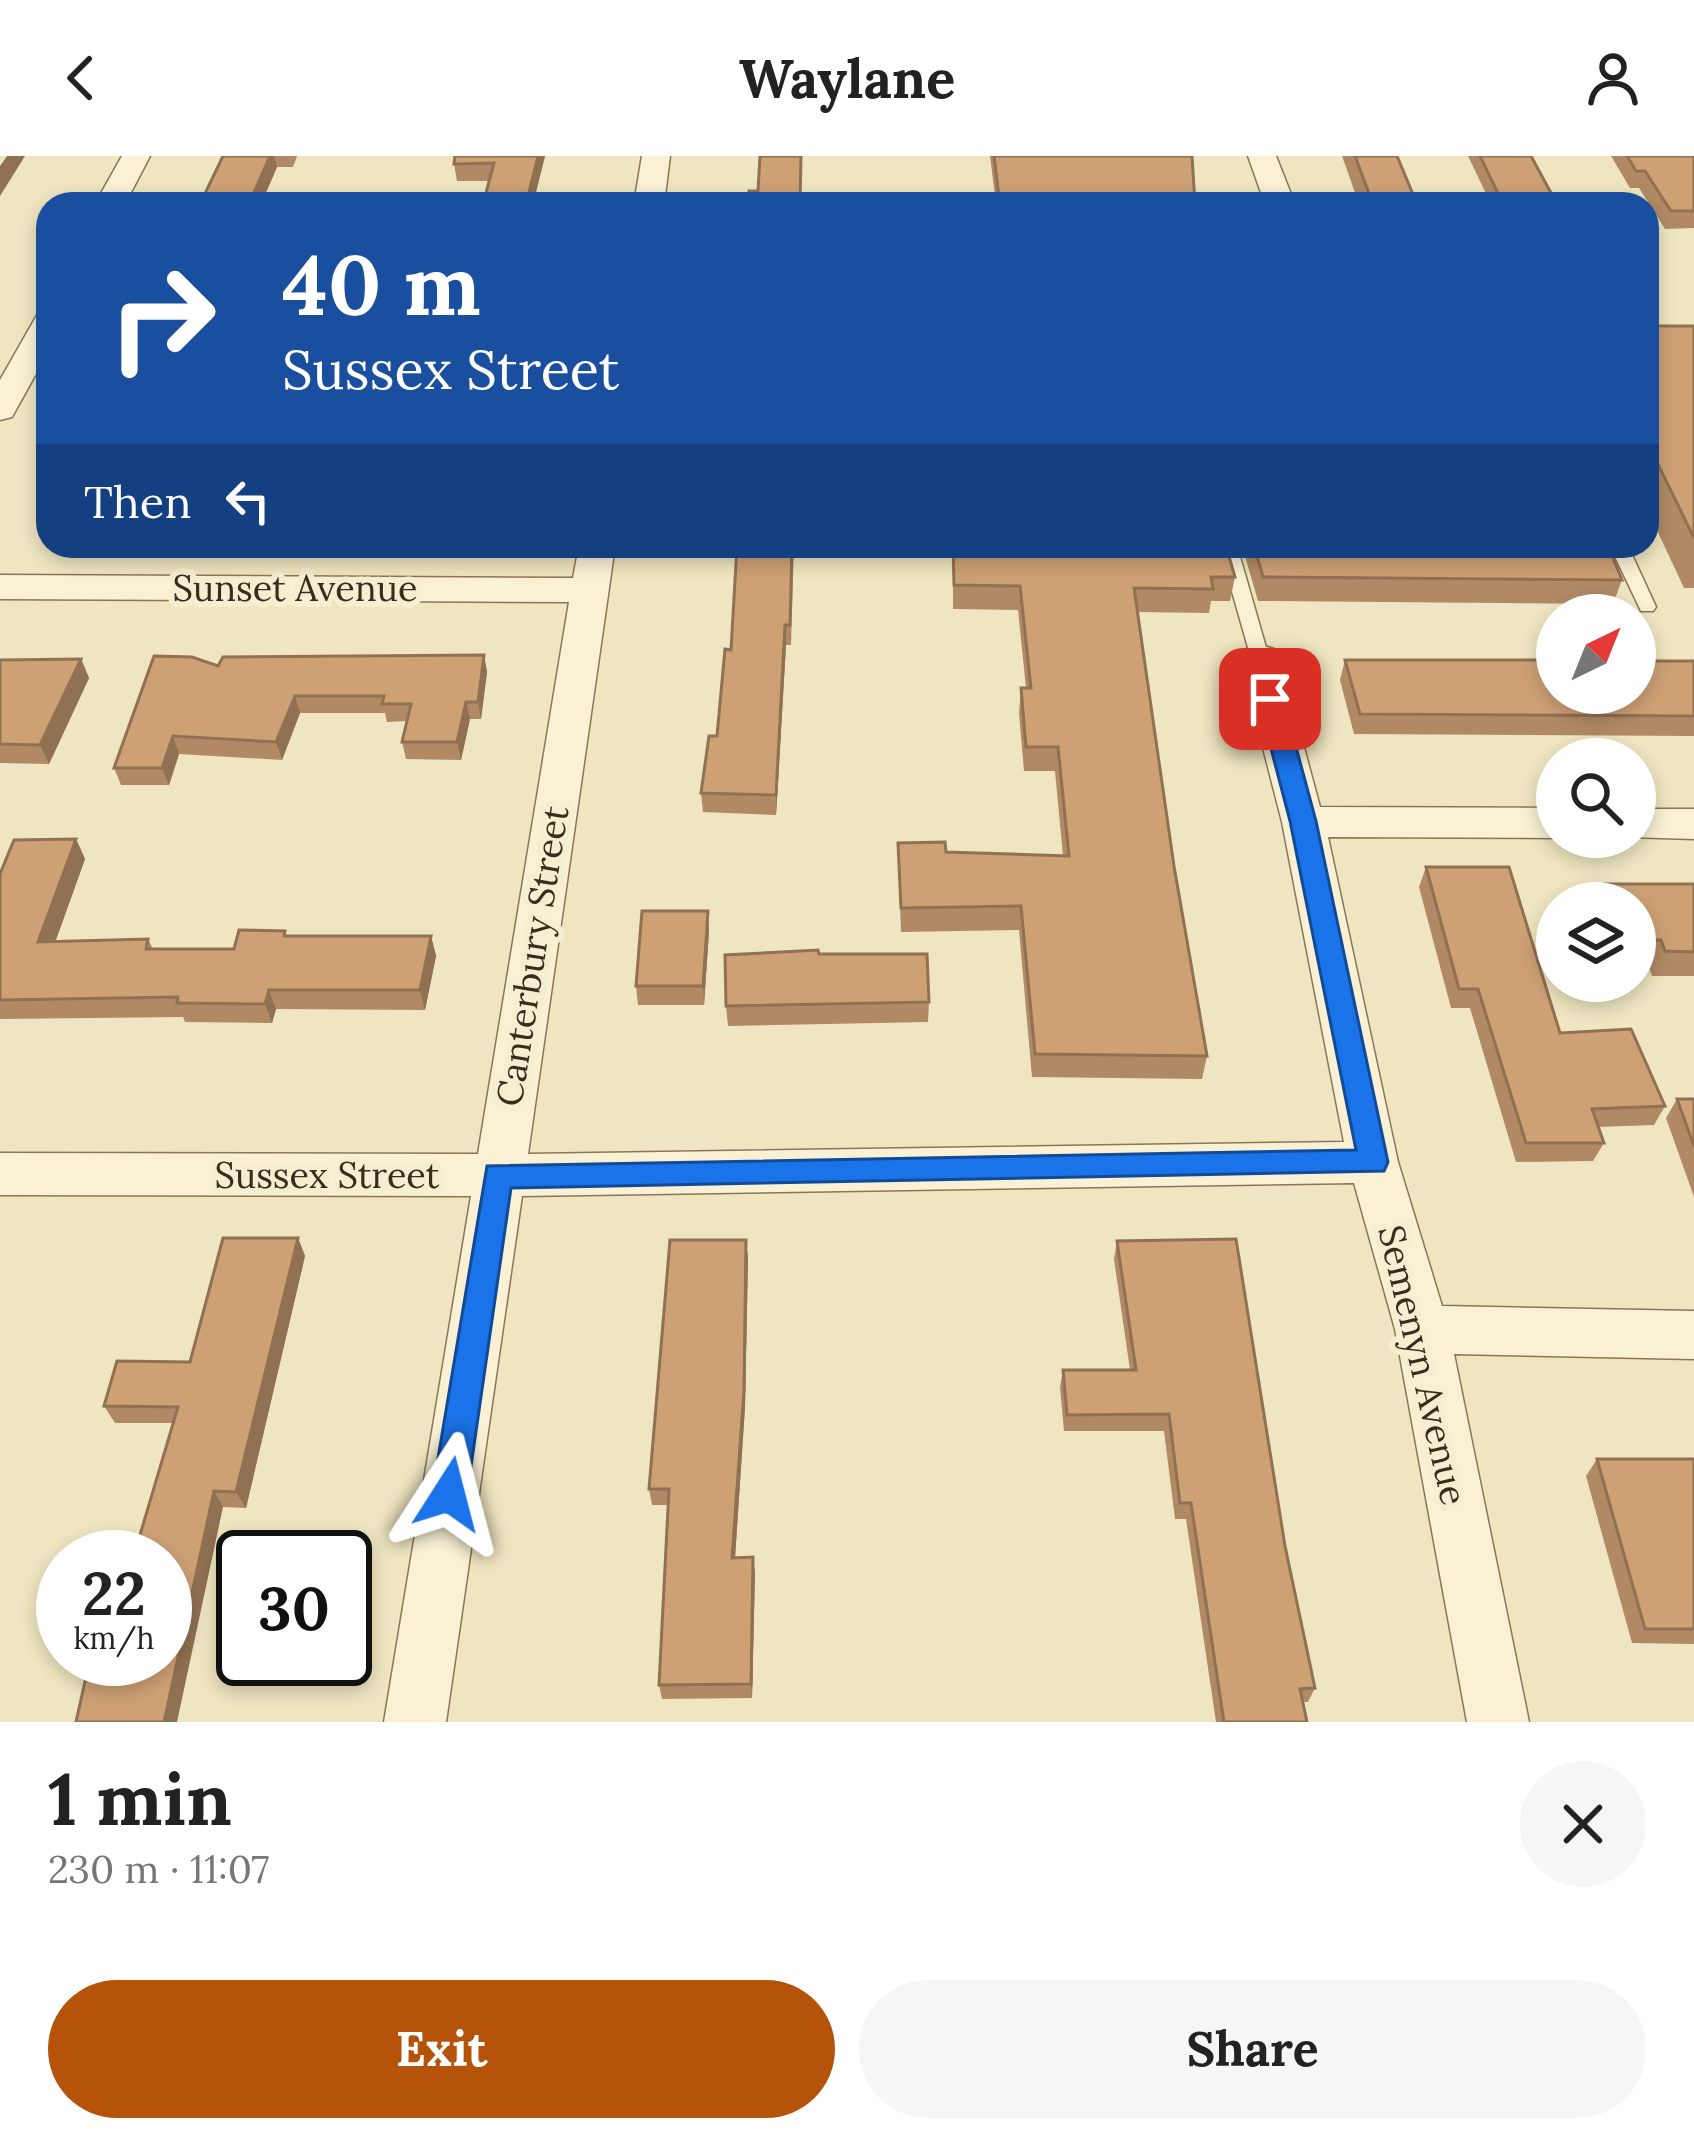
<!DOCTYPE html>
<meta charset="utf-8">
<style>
body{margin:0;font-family:Lora,serif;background:#f6f6f6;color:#222;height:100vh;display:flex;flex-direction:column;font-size:45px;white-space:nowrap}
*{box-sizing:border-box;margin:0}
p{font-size:39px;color:#767676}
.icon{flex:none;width:66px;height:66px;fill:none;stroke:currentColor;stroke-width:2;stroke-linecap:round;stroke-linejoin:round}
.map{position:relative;height:1566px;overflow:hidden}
.panel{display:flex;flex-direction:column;background:#fff;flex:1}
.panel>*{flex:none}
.guide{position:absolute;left:36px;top:36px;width:1623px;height:366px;border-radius:36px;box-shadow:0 6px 18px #0003;background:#1a4fa0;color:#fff;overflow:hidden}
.needle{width:78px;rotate:43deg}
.fabs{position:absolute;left:1536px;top:438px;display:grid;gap:24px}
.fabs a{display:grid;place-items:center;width:120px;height:120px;border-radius:50%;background:#fff;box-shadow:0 6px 18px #0003;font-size:60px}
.speed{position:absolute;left:36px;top:1374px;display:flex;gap:24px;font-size:60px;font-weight:700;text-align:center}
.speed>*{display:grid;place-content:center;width:156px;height:156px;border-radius:50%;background:#fff;box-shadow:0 6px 18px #0003;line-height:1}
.speed small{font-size:30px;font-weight:400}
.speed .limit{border:6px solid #111;border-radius:18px;background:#fff;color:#111}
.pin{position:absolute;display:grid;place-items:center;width:102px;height:102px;color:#fff;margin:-51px;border-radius:24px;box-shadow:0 6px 18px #0006}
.me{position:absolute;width:132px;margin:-66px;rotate:9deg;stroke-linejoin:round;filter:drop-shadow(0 0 9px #0008)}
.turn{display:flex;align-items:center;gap:42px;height:252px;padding:0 48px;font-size:54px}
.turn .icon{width:156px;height:156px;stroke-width:2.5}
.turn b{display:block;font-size:84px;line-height:102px}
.then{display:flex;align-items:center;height:114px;padding:0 48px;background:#0003;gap:24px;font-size:45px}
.round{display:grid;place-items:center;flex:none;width:126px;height:126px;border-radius:63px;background:#f6f6f6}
.headline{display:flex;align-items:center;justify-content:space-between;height:204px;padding:0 48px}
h1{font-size:72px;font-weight:800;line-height:90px}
.action{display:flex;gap:24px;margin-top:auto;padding:24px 48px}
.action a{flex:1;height:138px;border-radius:72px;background:#b45309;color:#fff;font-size:48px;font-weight:800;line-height:138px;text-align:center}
.action a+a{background:#f6f6f6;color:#222}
header{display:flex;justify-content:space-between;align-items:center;height:156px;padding:0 48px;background:#fff;font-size:54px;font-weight:800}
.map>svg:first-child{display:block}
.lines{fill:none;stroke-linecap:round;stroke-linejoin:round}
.lane-casing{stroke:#897658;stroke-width:3}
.street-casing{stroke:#897658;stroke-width:3}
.lane{fill:#faf1d4;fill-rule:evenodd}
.street{fill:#faf1d4;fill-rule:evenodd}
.wall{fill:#b18a65}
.shaded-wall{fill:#907152}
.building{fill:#cea175;stroke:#907152;stroke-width:3}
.route{fill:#1a73e8;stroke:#114b97;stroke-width:3}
.labels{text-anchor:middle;stroke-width:12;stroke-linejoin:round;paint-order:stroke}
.street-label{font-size:36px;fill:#382c1c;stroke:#f6eed0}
</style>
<header><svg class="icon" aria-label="back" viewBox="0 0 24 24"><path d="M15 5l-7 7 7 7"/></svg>Waylane<svg class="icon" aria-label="person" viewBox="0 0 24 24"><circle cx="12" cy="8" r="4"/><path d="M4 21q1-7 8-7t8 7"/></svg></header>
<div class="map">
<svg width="1694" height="1566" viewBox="0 0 1694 1566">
<rect width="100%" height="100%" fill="#efe5c0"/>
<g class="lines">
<g class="lane-casing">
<path id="lane" d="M 1219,390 L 1237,390 L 1269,502 L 1266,506 L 1254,506 L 1251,502 Z
M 1610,390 L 1628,390 L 1656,451 L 1653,455 L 1641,455 Z"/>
</g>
<g class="street-casing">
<path id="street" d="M 122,0 L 150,0 L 125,48 L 95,48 Z
M 642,0 L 670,0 L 664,48 L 634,48 Z
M 1248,0 L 1276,0 L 1295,48 L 1265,48 Z
M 48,156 L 48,196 L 12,261 L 0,264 L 0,224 L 37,159 Z
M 579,390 L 615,390 L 528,998 L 1344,986 L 1282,666 L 1240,502 L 1246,493 L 1260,489 L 1274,493 L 1280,502 L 1320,651 L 1557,652 L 1557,681 L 1561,681 L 1557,682 L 1328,681 L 1398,1006 L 1442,1150 L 1694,1155 L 1694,1203 L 1454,1198 L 1529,1566 L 1467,1566 L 1395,1173 L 1354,1027 L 522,1040 L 446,1566 L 384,1566 L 471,1040 L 0,1039 L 0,997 L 478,998 L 569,446 L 0,443 L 0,419 L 573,422 Z
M 1635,653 L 1694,653 L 1694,683 L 1628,681 L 1635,681 Z"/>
</g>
<use href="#lane" class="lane"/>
<use href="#street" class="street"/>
</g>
<path class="wall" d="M 223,0 L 297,0 L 293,11 L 277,11 L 261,48 L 200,48 Z
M 455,0 L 545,0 L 533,48 L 489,25 L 457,25 L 454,8 Z
M 990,0 L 1192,0 L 1195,48 L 996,48 Z
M 1342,0 L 1397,0 L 1417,48 L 1359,48 Z
M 1468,0 L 1531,0 L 1557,48 L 1491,48 Z
M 1611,0 L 1694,0 L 1694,72 L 1665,73 L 1639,32 L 1630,32 Z
M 1647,170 L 1694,170 L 1694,432 L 1684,432 L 1647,353 Z
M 737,390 L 794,390 L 791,489 L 786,489 L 776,659 L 703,656 L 701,637 L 717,580 L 731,494 Z
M 953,390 L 1235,421 L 1230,445 L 1211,445 L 1209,457 L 1137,456 L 1174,710 L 1207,900 L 1202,923 L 1032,921 L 1019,774 L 901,776 L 898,687 L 946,696 L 1063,700 L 1055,615 L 1024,615 L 1019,557 L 1021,532 L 1026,532 L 1018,454 L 953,453 Z
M 1242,390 L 1608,390 L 1622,424 L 1613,448 L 1258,445 Z
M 484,499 L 487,516 L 481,563 L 470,563 L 461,604 L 406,603 L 402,586 L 407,565 L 387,566 L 385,557 L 300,557 L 282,604 L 179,598 L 169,629 L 121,629 L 114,612 L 218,510 Z
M 81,503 L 89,522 L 49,608 L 0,607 L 0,504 Z
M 1345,504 L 1694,505 L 1694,580 L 1354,578 L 1340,524 Z
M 76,683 L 85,703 L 55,786 L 148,783 L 153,793 L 234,793 L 285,775 L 287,780 L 431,780 L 436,800 L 425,854 L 276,853 L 272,867 L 185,866 L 183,861 L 0,863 L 0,718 Z
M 1426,711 L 1560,877 L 1665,950 L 1654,969 L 1598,971 L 1604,987 L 1593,1005 L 1516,1006 L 1470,852 L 1451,852 L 1419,731 Z
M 1601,728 L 1694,728 L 1694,820 L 1652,820 L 1648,809 L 1635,809 L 1635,747 L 1592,747 Z
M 709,775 L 704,849 L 638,849 L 636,830 Z
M 819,798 L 929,846 L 928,866 L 728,870 L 726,850 Z
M 1677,943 L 1694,943 L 1694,1041 L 1666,962 Z
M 298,1082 L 305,1100 L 246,1352 L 223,1351 L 137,1389 L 173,1267 L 115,1267 L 104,1250 L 190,1206 Z
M 746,1084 L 748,1103 L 745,1251 L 735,1402 L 753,1401 L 755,1417 L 752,1542 L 662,1543 L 659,1529 L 668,1349 L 652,1349 L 649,1333 Z
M 1117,1085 L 1285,1390 L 1315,1532 L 1308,1546 L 1303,1546 L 1307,1566 L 1216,1566 L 1186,1363 L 1175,1363 L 1164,1275 L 1064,1275 L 1060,1231 L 1063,1214 L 1130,1214 L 1114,1103 Z
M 1597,1303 L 1694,1303 L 1694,1488 L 1632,1487 L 1586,1320 Z"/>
<path class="shaded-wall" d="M 7,0 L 25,0 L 0,40 L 0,10 Z
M 270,0 L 274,0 L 277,11 L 261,48 L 249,48 Z
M 538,0 L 545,0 L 533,48 L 526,48 Z
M 785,469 L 786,489 L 776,659 L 776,639 Z
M 484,499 L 487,516 L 481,563 L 478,546 Z
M 81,503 L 89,522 L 49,608 L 40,589 Z
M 295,540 L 300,557 L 282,604 L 276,586 Z
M 466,546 L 470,563 L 461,604 L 457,586 Z
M 173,580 L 179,598 L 169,629 L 162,612 Z
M 76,683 L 85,703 L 48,806 L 38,786 Z
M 708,755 L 709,775 L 704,849 L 703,830 Z
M 431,780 L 436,800 L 425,854 L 420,834 Z
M 269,834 L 276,853 L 272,867 L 265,848 Z
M 298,1082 L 305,1100 L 246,1352 L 236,1336 Z
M 746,1084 L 748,1103 L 745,1251 L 734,1417 L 732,1402 Z
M 214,1335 L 223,1351 L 177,1566 L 164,1566 Z
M 753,1401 L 755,1417 L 752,1542 L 751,1528 Z"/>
<path class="building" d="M 223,0 L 270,0 L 249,48 L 200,48 Z
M 455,0 L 538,0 L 526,48 L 483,48 L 494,7 L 454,8 Z
M 760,0 L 801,0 L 800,48 L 748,48 L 749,35 L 758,35 Z
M 994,0 L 1192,0 L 1195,48 L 1082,48 L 1081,41 L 999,41 Z
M 1355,0 L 1397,0 L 1417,48 L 1373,48 Z
M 1480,0 L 1531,0 L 1557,48 L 1503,48 Z
M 1627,0 L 1694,0 L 1694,55 L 1671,55 L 1645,15 L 1636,15 Z
M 1647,170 L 1694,170 L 1694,382 L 1647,286 Z
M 737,390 L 792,390 L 790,469 L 785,469 L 776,639 L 701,637 L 709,580 L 717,580 L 725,493 L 731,494 Z
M 953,390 L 1226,390 L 1235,421 L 1211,421 L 1213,433 L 1134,432 L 1174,710 L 1207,900 L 1035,898 L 1021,750 L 901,752 L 898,687 L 945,686 L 946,696 L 1069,700 L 1058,591 L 1026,591 L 1021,532 L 1031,532 L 1020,430 L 954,429 Z
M 1254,390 L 1608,390 L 1622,424 L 1263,421 Z
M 484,499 L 478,546 L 466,546 L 457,586 L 402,586 L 411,548 L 382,548 L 384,540 L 295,540 L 276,586 L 173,580 L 162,612 L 114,612 L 154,500 L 192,501 L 218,510 L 223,501 Z
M 81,503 L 40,589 L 0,588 L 0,504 Z
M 1345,504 L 1557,504 L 1557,537 L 1635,537 L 1635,505 L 1694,505 L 1694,560 L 1360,558 Z
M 76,683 L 38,786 L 148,783 L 146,793 L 234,793 L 239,774 L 285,775 L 284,780 L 431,780 L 420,834 L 269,834 L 265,848 L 177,847 L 178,841 L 0,844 L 0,718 L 14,684 Z
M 1426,711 L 1509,711 L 1560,877 L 1631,873 L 1665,950 L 1592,953 L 1604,987 L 1526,987 L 1478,833 L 1459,833 Z
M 1601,728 L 1694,728 L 1694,796 L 1665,795 L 1661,784 L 1635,784 L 1635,747 L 1608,747 Z
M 642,755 L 708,755 L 703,830 L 636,830 Z
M 818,794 L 819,798 L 927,798 L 929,846 L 726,850 L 725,799 Z
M 1677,943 L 1694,943 L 1694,990 Z
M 223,1082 L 298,1082 L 236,1336 L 214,1335 L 164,1566 L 76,1566 L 90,1503 L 165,1503 L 165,1401 L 114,1401 L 116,1390 L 137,1389 L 178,1251 L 104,1250 L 117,1205 L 190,1206 Z
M 1236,1083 L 1285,1390 L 1315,1532 L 1300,1533 L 1307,1566 L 1224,1566 L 1191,1347 L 1180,1347 L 1169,1258 L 1067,1259 L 1063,1214 L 1136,1214 L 1117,1085 Z
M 670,1084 L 746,1084 L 744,1234 L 732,1402 L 753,1401 L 751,1528 L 659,1529 L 669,1333 L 649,1333 Z
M 1597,1303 L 1694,1303 L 1694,1473 L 1645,1473 Z"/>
<path class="route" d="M 1270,535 L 1283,543 L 1316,665 L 1388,1006 L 1384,1015 L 511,1032 L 467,1338 L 462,1350 L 449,1354 L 437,1350 L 432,1338 L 487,1010 L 1356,994 L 1290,665 L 1258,543 Z"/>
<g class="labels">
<g class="street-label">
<text x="295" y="445">Sunset Avenue</text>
<text transform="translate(532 800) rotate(-81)" y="13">Canterbury Street</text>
<text x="327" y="1032">Sussex Street</text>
<text transform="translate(1423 1209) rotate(77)" y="13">Semenyn Avenue</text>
</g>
</g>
</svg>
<div class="fabs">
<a><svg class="needle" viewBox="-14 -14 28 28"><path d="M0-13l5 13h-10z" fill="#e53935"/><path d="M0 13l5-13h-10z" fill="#767676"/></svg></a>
<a><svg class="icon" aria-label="search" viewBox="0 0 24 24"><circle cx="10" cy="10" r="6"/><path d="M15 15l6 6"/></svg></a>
<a><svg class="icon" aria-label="layers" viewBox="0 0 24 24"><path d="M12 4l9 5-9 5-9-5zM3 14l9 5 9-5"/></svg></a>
</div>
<div class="speed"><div>22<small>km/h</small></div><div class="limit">30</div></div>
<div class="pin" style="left:1270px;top:543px;background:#d93025"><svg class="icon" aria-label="arrive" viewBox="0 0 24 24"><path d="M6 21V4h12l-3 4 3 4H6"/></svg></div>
<svg class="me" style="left:449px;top:1338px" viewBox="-20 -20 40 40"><path d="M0-17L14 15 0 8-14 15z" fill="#1a73e8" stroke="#fff" stroke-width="4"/></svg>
<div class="guide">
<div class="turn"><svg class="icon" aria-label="right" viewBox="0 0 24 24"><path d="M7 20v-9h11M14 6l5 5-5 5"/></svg><div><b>40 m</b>Sussex Street</div></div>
<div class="then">Then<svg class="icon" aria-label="left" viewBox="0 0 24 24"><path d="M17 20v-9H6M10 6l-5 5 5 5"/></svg></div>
</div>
</div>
<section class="panel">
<div class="headline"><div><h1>1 min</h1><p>230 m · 11:07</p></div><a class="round"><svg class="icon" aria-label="close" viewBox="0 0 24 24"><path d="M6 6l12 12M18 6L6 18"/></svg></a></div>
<div class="action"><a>Exit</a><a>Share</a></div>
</section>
